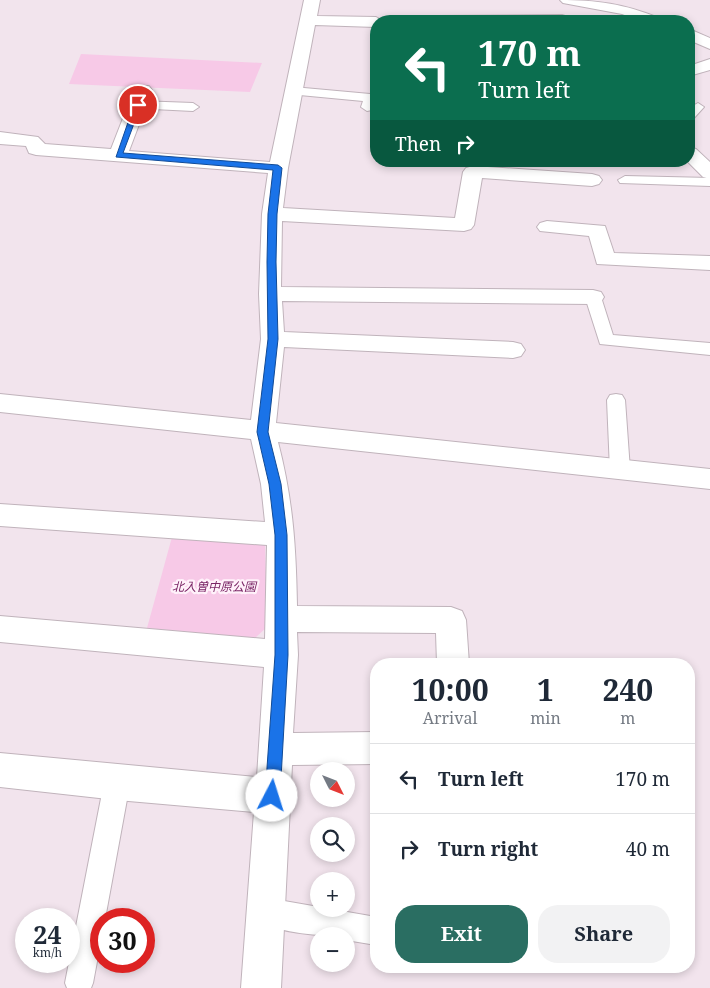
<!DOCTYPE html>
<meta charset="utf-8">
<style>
body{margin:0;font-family:"Noto Serif","Noto Sans JP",serif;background:#f2f2f3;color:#1f2937;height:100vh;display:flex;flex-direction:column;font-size:19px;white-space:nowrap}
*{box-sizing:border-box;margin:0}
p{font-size:16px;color:#747a83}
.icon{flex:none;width:28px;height:28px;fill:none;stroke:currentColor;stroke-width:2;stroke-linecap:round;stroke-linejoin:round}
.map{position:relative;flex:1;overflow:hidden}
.drawer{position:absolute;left:370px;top:658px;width:325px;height:315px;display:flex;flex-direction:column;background:#fff;border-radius:20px;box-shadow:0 2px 8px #0003}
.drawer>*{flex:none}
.top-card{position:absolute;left:370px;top:15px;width:325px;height:152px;border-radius:20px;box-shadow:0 2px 8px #0003;background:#0b6e4f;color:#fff;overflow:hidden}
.needle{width:32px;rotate:132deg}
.controls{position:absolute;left:310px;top:762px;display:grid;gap:10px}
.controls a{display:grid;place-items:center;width:45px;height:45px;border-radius:50%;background:#fff;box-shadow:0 2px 8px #0003;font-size:25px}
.speed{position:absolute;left:15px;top:908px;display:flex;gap:10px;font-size:25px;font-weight:700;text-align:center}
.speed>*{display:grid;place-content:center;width:65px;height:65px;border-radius:50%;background:#fff;box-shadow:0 2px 8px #0003;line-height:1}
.speed small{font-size:12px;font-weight:400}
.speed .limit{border:8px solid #d22;background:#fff;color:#111}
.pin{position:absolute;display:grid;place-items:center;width:42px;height:42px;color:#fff;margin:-21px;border:2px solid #fff;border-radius:50%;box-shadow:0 1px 5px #0007}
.me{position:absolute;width:55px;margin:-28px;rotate:5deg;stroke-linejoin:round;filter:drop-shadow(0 0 4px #0008)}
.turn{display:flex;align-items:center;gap:18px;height:105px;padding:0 25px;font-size:22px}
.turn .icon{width:65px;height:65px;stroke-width:2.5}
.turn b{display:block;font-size:35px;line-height:42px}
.then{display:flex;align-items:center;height:48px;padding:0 25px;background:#0003;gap:10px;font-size:19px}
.eta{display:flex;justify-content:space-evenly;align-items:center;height:85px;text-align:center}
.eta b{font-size:30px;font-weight:700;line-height:35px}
.button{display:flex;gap:10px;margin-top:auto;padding:10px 25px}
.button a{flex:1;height:58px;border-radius:20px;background:#2a6e62;color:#fff;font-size:20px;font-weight:700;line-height:58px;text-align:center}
.button a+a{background:#f2f2f3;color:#1f2937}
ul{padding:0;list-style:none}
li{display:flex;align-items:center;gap:15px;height:70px;padding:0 25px;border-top:1px solid #e0e1e3}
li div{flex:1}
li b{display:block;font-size:19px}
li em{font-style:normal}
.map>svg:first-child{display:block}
.green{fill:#f7c9e7}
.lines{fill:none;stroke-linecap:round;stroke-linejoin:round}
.lane-casing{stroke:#c0b3bb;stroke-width:2}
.street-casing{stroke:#c0b3bb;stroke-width:2}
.lane{fill:#fff;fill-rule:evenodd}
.street{fill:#fff;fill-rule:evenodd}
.route{fill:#1a73e8;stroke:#114b97}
.labels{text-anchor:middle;stroke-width:4.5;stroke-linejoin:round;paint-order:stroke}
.park-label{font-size:12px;font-style:italic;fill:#7a2565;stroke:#fff1fa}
</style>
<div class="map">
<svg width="710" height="988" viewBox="0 0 710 988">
<rect width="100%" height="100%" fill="#f2e4ed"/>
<path class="green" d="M 81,54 L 262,63 L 250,92 L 69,84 Z
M 172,537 L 265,544 L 267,627 L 255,638 L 147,628 Z"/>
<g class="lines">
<g class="lane-casing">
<path id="lane" d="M 293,87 L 370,94 L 376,98 L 372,110 L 367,111 L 361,107 L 363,101 L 289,94 L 287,91 Z
M 138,101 L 193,103 L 199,107 L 193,111 L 133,108 L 132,105 Z
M 698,103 L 704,107 L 694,118 L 689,119 L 689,108 Z
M 625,176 L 710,178 L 710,186 L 620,183 L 618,180 Z
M 593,292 L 599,293 L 601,297 L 613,335 L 710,343 L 710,355 L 600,344 L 585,297 L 587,293 Z
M 616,394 L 622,395 L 625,400 L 630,470 L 627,475 L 620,477 L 613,475 L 610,470 L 607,400 L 610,395 Z
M 117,771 L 126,774 L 130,783 L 105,919 L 101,919 L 101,940 L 93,983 L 91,988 L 67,988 L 65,983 L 104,783 L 108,774 Z
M 267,898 L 376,917 L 376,945 L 346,940 L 346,936 C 318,936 284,933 257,922 L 253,912 L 257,902 Z"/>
</g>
<g class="street-casing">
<path id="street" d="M 304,0 L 320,0 L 317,16 L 376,17 L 383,21 L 376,21 L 376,27 L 315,25 L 288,168 L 283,208 L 455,218 L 463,172 L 466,168 L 473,166 L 592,174 L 599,176 L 602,180 L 599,184 L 592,186 L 482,178 L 474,225 L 471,229 L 464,231 L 282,221 L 281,287 L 593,290 L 601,292 L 604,297 L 601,302 L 593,304 L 282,301 L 284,332 L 513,342 L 521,344 L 525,350 L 521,356 L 513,358 L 284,347 L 276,423 L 710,469 L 710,489 L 278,442 C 293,500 296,547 297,606 L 451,607 L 462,611 L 466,620 L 469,664 L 437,664 L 436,633 L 297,632 L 298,655 L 293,733 L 376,732 L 376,764 L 292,765 L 281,988 L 241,988 L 254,812 L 117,800 L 0,787 L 0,753 L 257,777 L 264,667 L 0,642 L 0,616 L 265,639 L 267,545 L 0,526 L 0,504 L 265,522 L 261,484 L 251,439 L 0,412 L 0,394 L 251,420 L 261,339 L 259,294 L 262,214 L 268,173 L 36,155 L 29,153 L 26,146 L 0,144 L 0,132 L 38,137 L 45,144 L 111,149 L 134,90 L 137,86 L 149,86 L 152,90 L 129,151 L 270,162 Z
M 560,0 C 596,0 625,4 659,18 L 661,21 L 640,21 L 622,14 L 563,3 Z
M 562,15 L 568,17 L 569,21 L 428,21 L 436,16 Z
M 689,29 L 710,38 L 710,49 L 689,40 Z
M 710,59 L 710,70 L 689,76 L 689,66 Z
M 689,147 L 696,149 L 710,162 L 710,179 L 703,177 L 687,161 L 689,161 Z
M 547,221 L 605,226 L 614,253 L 710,256 L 710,270 L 597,264 L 589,236 L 540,231 L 537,227 L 540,223 Z"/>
</g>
<use href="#lane" class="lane"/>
<use href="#street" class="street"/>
</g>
<path class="route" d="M 138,103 L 141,105 L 123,153 L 278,165 L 282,168 L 277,214 L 276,262 L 278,339 L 268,432 L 281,484 L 287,535 L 288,655 L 280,796 L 277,801 L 272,803 L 267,801 L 265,796 L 275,655 L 275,535 L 269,484 L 257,432 L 268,339 L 267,262 L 268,214 L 273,170 L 116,157 L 134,105 Z"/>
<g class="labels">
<g class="park-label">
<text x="214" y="591">北入曽中原公園</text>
</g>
</g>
</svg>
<div class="controls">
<a><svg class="needle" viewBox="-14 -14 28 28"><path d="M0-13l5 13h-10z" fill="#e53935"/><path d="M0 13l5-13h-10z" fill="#747a83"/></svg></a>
<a><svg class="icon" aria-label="search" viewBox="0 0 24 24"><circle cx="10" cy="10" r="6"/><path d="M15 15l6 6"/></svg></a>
<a>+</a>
<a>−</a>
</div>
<div class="speed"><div>24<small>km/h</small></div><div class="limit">30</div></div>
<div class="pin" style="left:138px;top:105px;background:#d93025"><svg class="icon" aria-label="arrive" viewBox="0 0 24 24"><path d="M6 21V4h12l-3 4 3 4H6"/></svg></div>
<svg class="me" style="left:272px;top:796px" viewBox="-20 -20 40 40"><circle r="19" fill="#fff"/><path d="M0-13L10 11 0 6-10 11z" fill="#1a73e8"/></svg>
<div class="top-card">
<div class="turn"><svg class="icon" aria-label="left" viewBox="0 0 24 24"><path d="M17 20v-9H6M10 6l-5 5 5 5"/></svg><div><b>170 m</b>Turn left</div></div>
<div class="then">Then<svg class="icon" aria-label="right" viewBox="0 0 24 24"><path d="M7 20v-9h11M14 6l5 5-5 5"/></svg></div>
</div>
<section class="drawer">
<div class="eta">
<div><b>10:00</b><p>Arrival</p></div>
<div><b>1</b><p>min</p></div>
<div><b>240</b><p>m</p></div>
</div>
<ul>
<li><svg class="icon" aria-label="left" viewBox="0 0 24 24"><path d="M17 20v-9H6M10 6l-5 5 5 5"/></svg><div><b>Turn left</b></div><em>170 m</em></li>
<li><svg class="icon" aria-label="right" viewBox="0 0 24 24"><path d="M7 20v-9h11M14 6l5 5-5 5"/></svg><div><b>Turn right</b></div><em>40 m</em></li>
</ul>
<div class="button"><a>Exit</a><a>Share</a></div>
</section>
</div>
